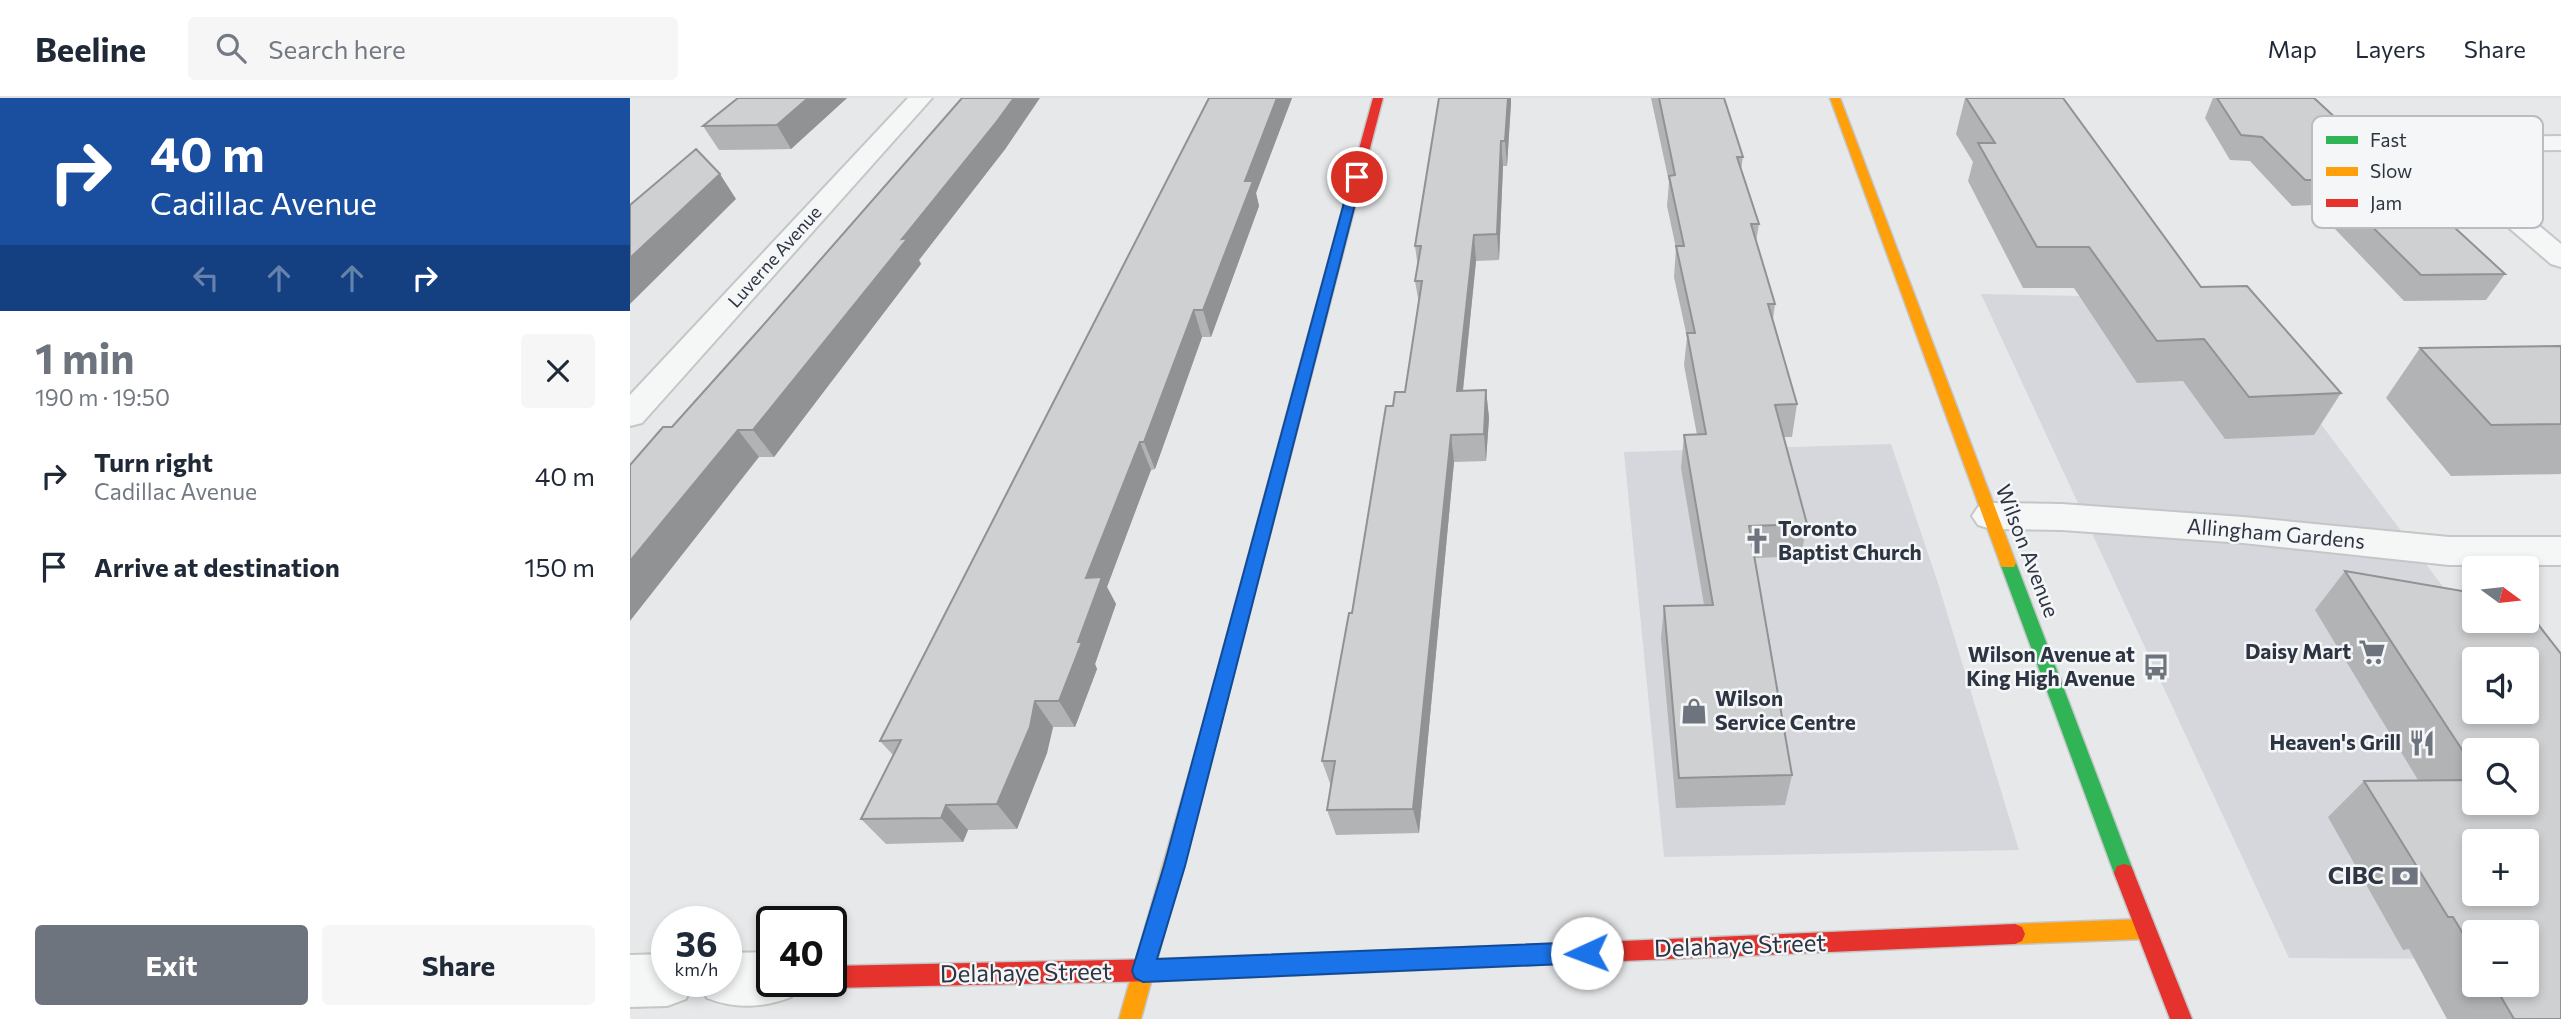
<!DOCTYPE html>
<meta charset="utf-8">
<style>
body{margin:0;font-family:Commissioner,sans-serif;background:#f6f6f7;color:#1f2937;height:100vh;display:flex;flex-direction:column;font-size:26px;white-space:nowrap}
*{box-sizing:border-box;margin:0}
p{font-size:23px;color:#747a83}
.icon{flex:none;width:38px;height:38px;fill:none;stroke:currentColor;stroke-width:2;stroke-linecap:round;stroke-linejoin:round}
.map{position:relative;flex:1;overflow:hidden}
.drawer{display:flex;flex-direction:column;background:#fff;width:630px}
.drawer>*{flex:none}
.guide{background:#1a4fa0;color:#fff;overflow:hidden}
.needle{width:46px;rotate:105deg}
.buttons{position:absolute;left:1832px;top:458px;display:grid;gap:14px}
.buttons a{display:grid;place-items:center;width:77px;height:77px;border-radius:7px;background:#fff;box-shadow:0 4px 10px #0003;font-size:35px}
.speed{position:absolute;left:21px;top:808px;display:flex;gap:14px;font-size:35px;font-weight:700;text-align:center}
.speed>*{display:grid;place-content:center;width:91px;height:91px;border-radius:50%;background:#fff;box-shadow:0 4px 10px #0003;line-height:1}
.speed small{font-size:18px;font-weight:400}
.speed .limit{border:4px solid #111;border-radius:10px;background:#fff;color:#111}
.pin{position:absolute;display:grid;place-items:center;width:60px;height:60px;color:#fff;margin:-30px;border:4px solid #fff;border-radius:50%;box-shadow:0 2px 7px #0007}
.me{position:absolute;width:77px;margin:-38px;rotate:268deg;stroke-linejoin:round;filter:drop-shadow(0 0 5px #0008)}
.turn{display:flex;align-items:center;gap:24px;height:147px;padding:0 35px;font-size:32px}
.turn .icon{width:91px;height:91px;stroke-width:2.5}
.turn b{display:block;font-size:49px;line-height:60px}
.lanes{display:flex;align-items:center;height:66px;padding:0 35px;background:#0003;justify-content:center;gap:35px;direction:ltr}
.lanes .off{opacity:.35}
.round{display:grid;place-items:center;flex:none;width:74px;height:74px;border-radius:7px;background:#f6f6f7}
.headline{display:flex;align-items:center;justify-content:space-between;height:119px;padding:0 35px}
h1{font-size:42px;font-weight:700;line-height:52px;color:#6e747d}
.button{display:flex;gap:14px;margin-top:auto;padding:14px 35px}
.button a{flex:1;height:80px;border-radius:7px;background:#6e747d;color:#fff;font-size:28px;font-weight:700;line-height:80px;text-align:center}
.button a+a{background:#f6f6f7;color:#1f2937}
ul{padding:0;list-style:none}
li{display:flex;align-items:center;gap:21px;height:91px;padding:0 35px}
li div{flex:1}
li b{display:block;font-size:26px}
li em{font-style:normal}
header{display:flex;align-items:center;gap:42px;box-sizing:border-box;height:98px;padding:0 35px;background:#fff;border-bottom:2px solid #e0e1e3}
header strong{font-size:33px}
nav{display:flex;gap:38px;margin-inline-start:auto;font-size:24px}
.search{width:490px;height:63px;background:#f6f6f7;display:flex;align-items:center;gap:18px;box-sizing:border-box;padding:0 24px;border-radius:7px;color:#747a83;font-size:26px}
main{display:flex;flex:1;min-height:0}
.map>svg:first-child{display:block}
.built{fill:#d5d7dc;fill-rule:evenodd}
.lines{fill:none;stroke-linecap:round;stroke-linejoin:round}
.street-casing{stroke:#c4c6c8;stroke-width:4}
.fast-casing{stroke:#c4c6c8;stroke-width:3}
.slow-casing{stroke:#c4c6c8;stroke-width:3}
.jam-casing{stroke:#c4c6c8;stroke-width:3}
.street{fill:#f5f6f6;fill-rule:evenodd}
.fast{fill:#30b455;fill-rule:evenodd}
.slow{fill:#ff9f0a;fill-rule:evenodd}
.jam{fill:#e5322d;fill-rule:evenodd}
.wall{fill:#b1b3b5;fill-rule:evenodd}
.shaded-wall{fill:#909293}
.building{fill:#ced0d2;stroke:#909293;stroke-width:2;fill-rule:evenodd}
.route{fill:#1a73e8;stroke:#114b97;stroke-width:2}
.labels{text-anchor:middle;stroke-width:5;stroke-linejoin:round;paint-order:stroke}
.far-street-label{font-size:18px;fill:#2e3542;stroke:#f4f6f8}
.poi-label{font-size:21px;font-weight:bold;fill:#2e3542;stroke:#f4f6f8;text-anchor:end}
.street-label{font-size:21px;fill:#2e3542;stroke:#f4f6f8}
.near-poi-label{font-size:24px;font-weight:bold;fill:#2e3542;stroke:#f4f6f8;text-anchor:end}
.near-street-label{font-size:24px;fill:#2e3542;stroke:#f4f6f8}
.key{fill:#f4f6f8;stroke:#b9bcc1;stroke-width:2}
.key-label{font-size:19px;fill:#2e3542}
</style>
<header>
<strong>Beeline</strong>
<div class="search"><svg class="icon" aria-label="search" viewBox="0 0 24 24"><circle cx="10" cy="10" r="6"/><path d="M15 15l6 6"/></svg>Search here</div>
<nav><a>Map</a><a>Layers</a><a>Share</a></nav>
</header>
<main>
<section class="drawer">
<div class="guide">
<div class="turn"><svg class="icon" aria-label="right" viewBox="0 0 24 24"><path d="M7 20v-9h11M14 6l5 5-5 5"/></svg><div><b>40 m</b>Cadillac Avenue</div></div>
<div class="lanes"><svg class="icon off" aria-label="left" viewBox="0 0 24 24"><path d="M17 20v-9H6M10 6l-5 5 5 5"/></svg><svg class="icon off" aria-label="ahead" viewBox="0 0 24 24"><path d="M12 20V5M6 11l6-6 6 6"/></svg><svg class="icon off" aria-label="ahead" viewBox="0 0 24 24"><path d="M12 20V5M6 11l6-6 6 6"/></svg><svg class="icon" aria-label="right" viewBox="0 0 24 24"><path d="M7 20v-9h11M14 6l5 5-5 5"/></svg></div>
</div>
<div class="headline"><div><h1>1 min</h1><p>190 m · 19:50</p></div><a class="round"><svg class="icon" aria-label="close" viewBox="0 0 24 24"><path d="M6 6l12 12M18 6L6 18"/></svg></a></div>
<ul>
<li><svg class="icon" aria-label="right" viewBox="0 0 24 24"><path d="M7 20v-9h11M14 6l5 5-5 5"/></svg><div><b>Turn right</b><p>Cadillac Avenue</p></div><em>40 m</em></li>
<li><svg class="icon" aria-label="arrive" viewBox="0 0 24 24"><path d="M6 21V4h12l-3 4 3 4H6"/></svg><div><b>Arrive at destination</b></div><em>150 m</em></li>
</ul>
<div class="button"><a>Exit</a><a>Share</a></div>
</section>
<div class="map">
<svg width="1931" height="921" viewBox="0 0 1931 921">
<rect width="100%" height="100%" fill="#e6e8ea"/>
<path class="built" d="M 1351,196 L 1597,201 L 1868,562 L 1844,562 L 1844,614 L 1897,614 L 1897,600 L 1931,645 L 1931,861 L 1897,861 L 1897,835 L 1844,835 L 1844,861 L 1659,860 ZM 1844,653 L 1897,653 L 1897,705 L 1844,705 ZM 1844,744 L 1897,744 L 1897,796 L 1844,796 Z
M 1261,346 L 1307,482 L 1389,752 L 1034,759 L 994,354 Z"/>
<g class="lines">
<g class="street-casing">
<path id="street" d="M 278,0 L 302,0 L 12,325 L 0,328 L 0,297 Z
M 1931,38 L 1931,52 L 1852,53 L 1841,58 L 1839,63 L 1846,75 L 1931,146 L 1931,169 L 1921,166 L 1827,85 L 1813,63 L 1822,48 L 1849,39 Z
M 1361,405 L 1432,406 L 1613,419 L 1819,439 L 1931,439 L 1931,467 L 1819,467 L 1613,445 L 1432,432 L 1361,431 L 1348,427 L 1342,418 L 1348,409 Z
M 142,854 L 142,884 L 167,884 L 161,899 C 134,910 104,911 77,900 L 71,884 L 96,884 L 96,855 Z
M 37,856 L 37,884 L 63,884 L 56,901 L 37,908 L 0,909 L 0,857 Z"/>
</g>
<g class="fast-casing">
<path id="fast" d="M 674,274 L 681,278 L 585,648 L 582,654 L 576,656 L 570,654 L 567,648 L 667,278 Z
M 1378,459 L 1386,465 L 1504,775 L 1501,782 L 1494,784 L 1487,782 L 1484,775 L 1370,465 Z
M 946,845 L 953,848 L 957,855 L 953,862 L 946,865 L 529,883 L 521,880 L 518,872 L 521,864 L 529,861 Z"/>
</g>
<g class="slow-casing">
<path id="slow" d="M 1200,0 L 1210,0 L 1386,465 L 1384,469 L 1372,469 L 1370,465 Z
M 576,640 L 582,642 L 585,648 L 511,921 L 489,921 L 567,648 L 570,642 Z
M 1515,821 L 1522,824 L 1525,831 L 1522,838 L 1515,841 L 1385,846 L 1378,843 L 1375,836 L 1378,829 L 1385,826 Z"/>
</g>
<g class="jam-casing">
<path id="jam" d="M 743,0 L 753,0 L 681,278 L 679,281 L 669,281 L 667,278 Z
M 1494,766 L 1501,768 L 1504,775 L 1562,921 L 1540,921 L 1484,775 L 1487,768 Z
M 1385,826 L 1392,829 L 1395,836 L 1392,843 L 1385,846 L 946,865 L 939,862 L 935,855 L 939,848 L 946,845 Z
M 529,861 L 537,864 L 540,872 L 537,880 L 529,883 L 201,890 L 192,884 L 201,884 L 201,868 Z"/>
</g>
<use href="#street" class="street"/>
<use href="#fast" class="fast"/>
<use href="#slow" class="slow"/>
<use href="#jam" class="jam"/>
</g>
<path class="wall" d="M 217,0 L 161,51 L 89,52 L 73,28 Z
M 579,0 L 662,0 L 626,95 L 629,108 L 581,239 L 572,239 L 525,371 L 521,372 L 513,391 L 477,489 L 486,506 L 465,566 L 467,571 L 445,629 L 423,629 L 417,655 L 387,731 L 338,732 L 333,744 L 256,746 L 231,721 L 263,657 L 250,643 Z
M 809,0 L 881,0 L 877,68 L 873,68 L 869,162 L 846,163 L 833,293 L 856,292 L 859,320 L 856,363 L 824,364 L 789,735 L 706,737 L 697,712 L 701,688 L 692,663 L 763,308 L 775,294 L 789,206 L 785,183 L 788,170 L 785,148 Z
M 1021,0 L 1094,0 L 1113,59 L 1111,72 L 1129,126 L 1126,144 L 1145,206 L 1143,221 L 1167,306 L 1162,339 L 1154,339 L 1177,426 L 1171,458 L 1125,460 L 1162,677 L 1155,707 L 1046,710 L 1031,540 L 1034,508 L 1074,507 L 1051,370 L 1054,337 L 1067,337 L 1054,267 L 1057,239 L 1044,179 L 1046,150 L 1037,108 L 1039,84 Z
M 1335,0 L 1433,0 L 1571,189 L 1711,295 L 1684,337 L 1595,341 L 1553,283 L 1507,285 L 1444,190 L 1393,190 L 1338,83 L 1343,64 L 1326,36 Z
M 1583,0 L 1684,0 L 1875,176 L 1856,202 L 1774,203 L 1682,107 L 1662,108 L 1620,63 L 1600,62 L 1575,20 Z
M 376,50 L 289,162 L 291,166 L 144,359 L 129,359 L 42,329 L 128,233 Z
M 1931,248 L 1931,376 L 1821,378 L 1756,300 L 1790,250 Z
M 1715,473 L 1844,495 L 1844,523 L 1897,523 L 1897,512 L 1931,556 L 1931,921 L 1817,921 L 1779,851 L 1773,852 L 1698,719 L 1734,683 L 1788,682 L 1685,512 ZM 1844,562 L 1897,562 L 1897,614 L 1844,614 ZM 1844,653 L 1897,653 L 1897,705 L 1844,705 ZM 1844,744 L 1897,744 L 1897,796 L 1844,796 ZM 1844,835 L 1897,835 L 1897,887 L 1844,887 Z"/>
<path class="shaded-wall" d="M 178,0 L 217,0 L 161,51 L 147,27 Z
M 384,0 L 410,0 L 376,50 L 289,162 L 291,166 L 144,359 L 123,332 L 272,141 Z
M 647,0 L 662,0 L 626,95 L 629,108 L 581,239 L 573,212 L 615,83 Z
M 878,0 L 881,0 L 881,6 L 877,68 L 875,43 Z
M 871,43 L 873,68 L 869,162 L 867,136 Z
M 90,76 L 106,101 L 0,206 L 0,160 Z
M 844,137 L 846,163 L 830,320 L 827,293 Z
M 564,212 L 572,239 L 525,371 L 514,344 Z
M 856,292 L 859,320 L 856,363 L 854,336 Z
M 108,332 L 129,359 L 0,523 L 0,463 Z
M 821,337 L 824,364 L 789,735 L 783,711 Z
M 510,344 L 521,372 L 477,489 L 486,506 L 465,566 L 467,571 L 445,629 L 429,603 L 448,544 L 456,480 Z
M 405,603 L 423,629 L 417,655 L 387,731 L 367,706 Z
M 316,707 L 338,732 L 333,744 L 311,720 Z"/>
<path class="building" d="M 108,0 L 178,0 L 147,27 L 73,28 Z
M 332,0 L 384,0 L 365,26 L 272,141 L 278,140 L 123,332 L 108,332 L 0,463 L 0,367 L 33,329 L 42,329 L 128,233 Z
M 579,0 L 647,0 L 615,83 L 623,83 L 573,212 L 564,212 L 514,344 L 510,344 L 502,364 L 456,480 L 472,479 L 448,544 L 452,544 L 429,603 L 405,603 L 400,629 L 367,706 L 316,707 L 311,720 L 231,721 L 271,642 L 250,643 Z
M 809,0 L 878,0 L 875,43 L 871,43 L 867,136 L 844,137 L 827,293 L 856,292 L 854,336 L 821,337 L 783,711 L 697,712 L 705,663 L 692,663 L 719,515 L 722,515 L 756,308 L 763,308 L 765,294 L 775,294 L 792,183 L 785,183 L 791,148 L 785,148 Z
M 1029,0 L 1094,0 L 1113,59 L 1107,59 L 1129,126 L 1121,126 L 1145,206 L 1138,206 L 1167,306 L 1145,307 L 1177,426 L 1119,428 L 1162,677 L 1049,680 L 1034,508 L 1083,507 L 1054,337 L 1076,336 L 1057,235 L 1065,235 L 1046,148 L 1054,148 L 1039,78 L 1045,77 Z
M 1336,0 L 1433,0 L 1571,189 L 1617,188 L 1711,295 L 1619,299 L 1574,241 L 1527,243 L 1459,149 L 1407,149 L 1348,45 L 1365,45 Z
M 1587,0 L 1684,0 L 1875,176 L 1791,177 L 1695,82 L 1675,82 L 1632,39 L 1611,37 Z
M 66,51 L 90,76 L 0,160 L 0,107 Z
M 1931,248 L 1931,326 L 1861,327 L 1790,250 Z
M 1715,473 L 1844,495 L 1844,523 L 1897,523 L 1897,512 L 1931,556 L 1931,921 L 1884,921 L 1864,887 L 1897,887 L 1897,835 L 1844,835 L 1844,854 L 1823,819 L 1818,819 L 1734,683 L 1844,682 L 1844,705 L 1897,705 L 1897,653 L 1844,653 L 1844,670 ZM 1844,562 L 1897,562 L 1897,614 L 1844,614 ZM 1844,744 L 1897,744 L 1897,796 L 1844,796 Z"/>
<path class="route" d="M 727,76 L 732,79 L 555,768 L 527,861 L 957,844 L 964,847 L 967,855 L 964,862 L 957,865 L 513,884 L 505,880 L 502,873 L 534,768 L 721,79 Z"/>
<defs>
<g id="church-bare" transform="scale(2.1)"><path d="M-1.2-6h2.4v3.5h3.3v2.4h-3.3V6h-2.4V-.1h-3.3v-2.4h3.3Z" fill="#6e747d" stroke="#f4f6f8" stroke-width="2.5" paint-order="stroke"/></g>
<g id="supermarket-bare" transform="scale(2.1)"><path d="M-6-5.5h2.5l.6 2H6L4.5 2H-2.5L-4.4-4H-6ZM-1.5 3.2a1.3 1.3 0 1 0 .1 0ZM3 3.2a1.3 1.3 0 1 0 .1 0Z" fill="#6e747d" stroke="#f4f6f8" stroke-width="2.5" paint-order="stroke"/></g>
<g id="bus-bare" transform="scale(2.1)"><path d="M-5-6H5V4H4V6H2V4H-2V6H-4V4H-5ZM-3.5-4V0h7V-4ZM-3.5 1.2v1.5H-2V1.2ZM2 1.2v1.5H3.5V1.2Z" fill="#6e747d" stroke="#f4f6f8" stroke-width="2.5" paint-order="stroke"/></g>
<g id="shop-bare" transform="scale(2.1)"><path d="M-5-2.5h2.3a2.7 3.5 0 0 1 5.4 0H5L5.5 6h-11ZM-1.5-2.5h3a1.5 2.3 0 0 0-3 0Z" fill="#6e747d" stroke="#f4f6f8" stroke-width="2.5" paint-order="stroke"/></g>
<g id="restaurant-bare" transform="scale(2.1)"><path d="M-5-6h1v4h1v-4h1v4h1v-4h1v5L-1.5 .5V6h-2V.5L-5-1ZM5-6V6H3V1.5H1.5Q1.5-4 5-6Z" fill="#6e747d" stroke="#f4f6f8" stroke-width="2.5" paint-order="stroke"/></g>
<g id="bank-bare" transform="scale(2.1)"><path d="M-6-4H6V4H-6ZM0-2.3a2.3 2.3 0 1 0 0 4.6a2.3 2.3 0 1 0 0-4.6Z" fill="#6e747d" stroke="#f4f6f8" stroke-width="2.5" paint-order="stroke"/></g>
</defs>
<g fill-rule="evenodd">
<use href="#church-bare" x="1127" y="443"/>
<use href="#supermarket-bare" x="1742" y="554"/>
<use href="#bus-bare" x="1526" y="569"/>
<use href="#shop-bare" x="1064" y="613"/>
<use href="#restaurant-bare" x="1792" y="645"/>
<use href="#bank-bare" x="1775" y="778"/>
</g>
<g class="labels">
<g class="far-street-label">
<text transform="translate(145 159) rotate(-48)" y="6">Luverne Avenue</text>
</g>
<g class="poi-label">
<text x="1148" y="438" text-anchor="start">Toronto<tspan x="1148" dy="24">Baptist Church</tspan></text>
<text x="1721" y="561">Daisy Mart</text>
<text x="1505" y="564">Wilson Avenue at<tspan x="1505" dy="24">King High Avenue</tspan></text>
<text x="1085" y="608" text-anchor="start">Wilson<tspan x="1085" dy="24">Service Centre</tspan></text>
<text x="1771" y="652">Heaven's Grill</text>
</g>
<g class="street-label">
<text transform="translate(1646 436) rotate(5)" y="7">Allingham Gardens</text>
<text transform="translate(1397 453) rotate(69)" y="7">Wilson Avenue</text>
</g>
<g class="near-poi-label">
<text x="1754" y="786">CIBC</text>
</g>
<g class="near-street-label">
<text transform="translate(1110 848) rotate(-2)" y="8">Delahaye Street</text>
<text transform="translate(396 875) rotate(-1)" y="8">Delahaye Street</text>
</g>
</g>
<rect x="1682" y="18" width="231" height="112" rx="10" class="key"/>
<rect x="1696" y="38" width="32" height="8" fill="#30b455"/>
<rect x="1696" y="69" width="32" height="9" fill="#ff9f0a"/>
<rect x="1696" y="101" width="32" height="8" fill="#e5322d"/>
<g class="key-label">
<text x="1740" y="49">Fast</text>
<text x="1740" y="80">Slow</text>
<text x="1740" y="112">Jam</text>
</g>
</svg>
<div class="buttons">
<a><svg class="needle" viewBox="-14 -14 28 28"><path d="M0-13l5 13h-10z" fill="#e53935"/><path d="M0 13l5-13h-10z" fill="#747a83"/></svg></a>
<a><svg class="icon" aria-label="sound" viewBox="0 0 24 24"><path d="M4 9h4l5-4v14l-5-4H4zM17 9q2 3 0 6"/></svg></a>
<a><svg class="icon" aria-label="search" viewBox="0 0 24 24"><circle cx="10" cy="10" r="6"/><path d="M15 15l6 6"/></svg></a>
<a>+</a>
<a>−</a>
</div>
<div class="speed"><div>36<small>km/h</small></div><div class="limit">40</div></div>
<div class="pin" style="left:727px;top:79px;background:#d93025"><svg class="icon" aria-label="arrive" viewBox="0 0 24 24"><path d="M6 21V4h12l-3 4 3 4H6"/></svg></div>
<svg class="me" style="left:957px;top:855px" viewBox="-20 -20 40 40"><circle r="19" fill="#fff"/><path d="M0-13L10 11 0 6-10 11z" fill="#1a73e8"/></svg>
</div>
</main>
